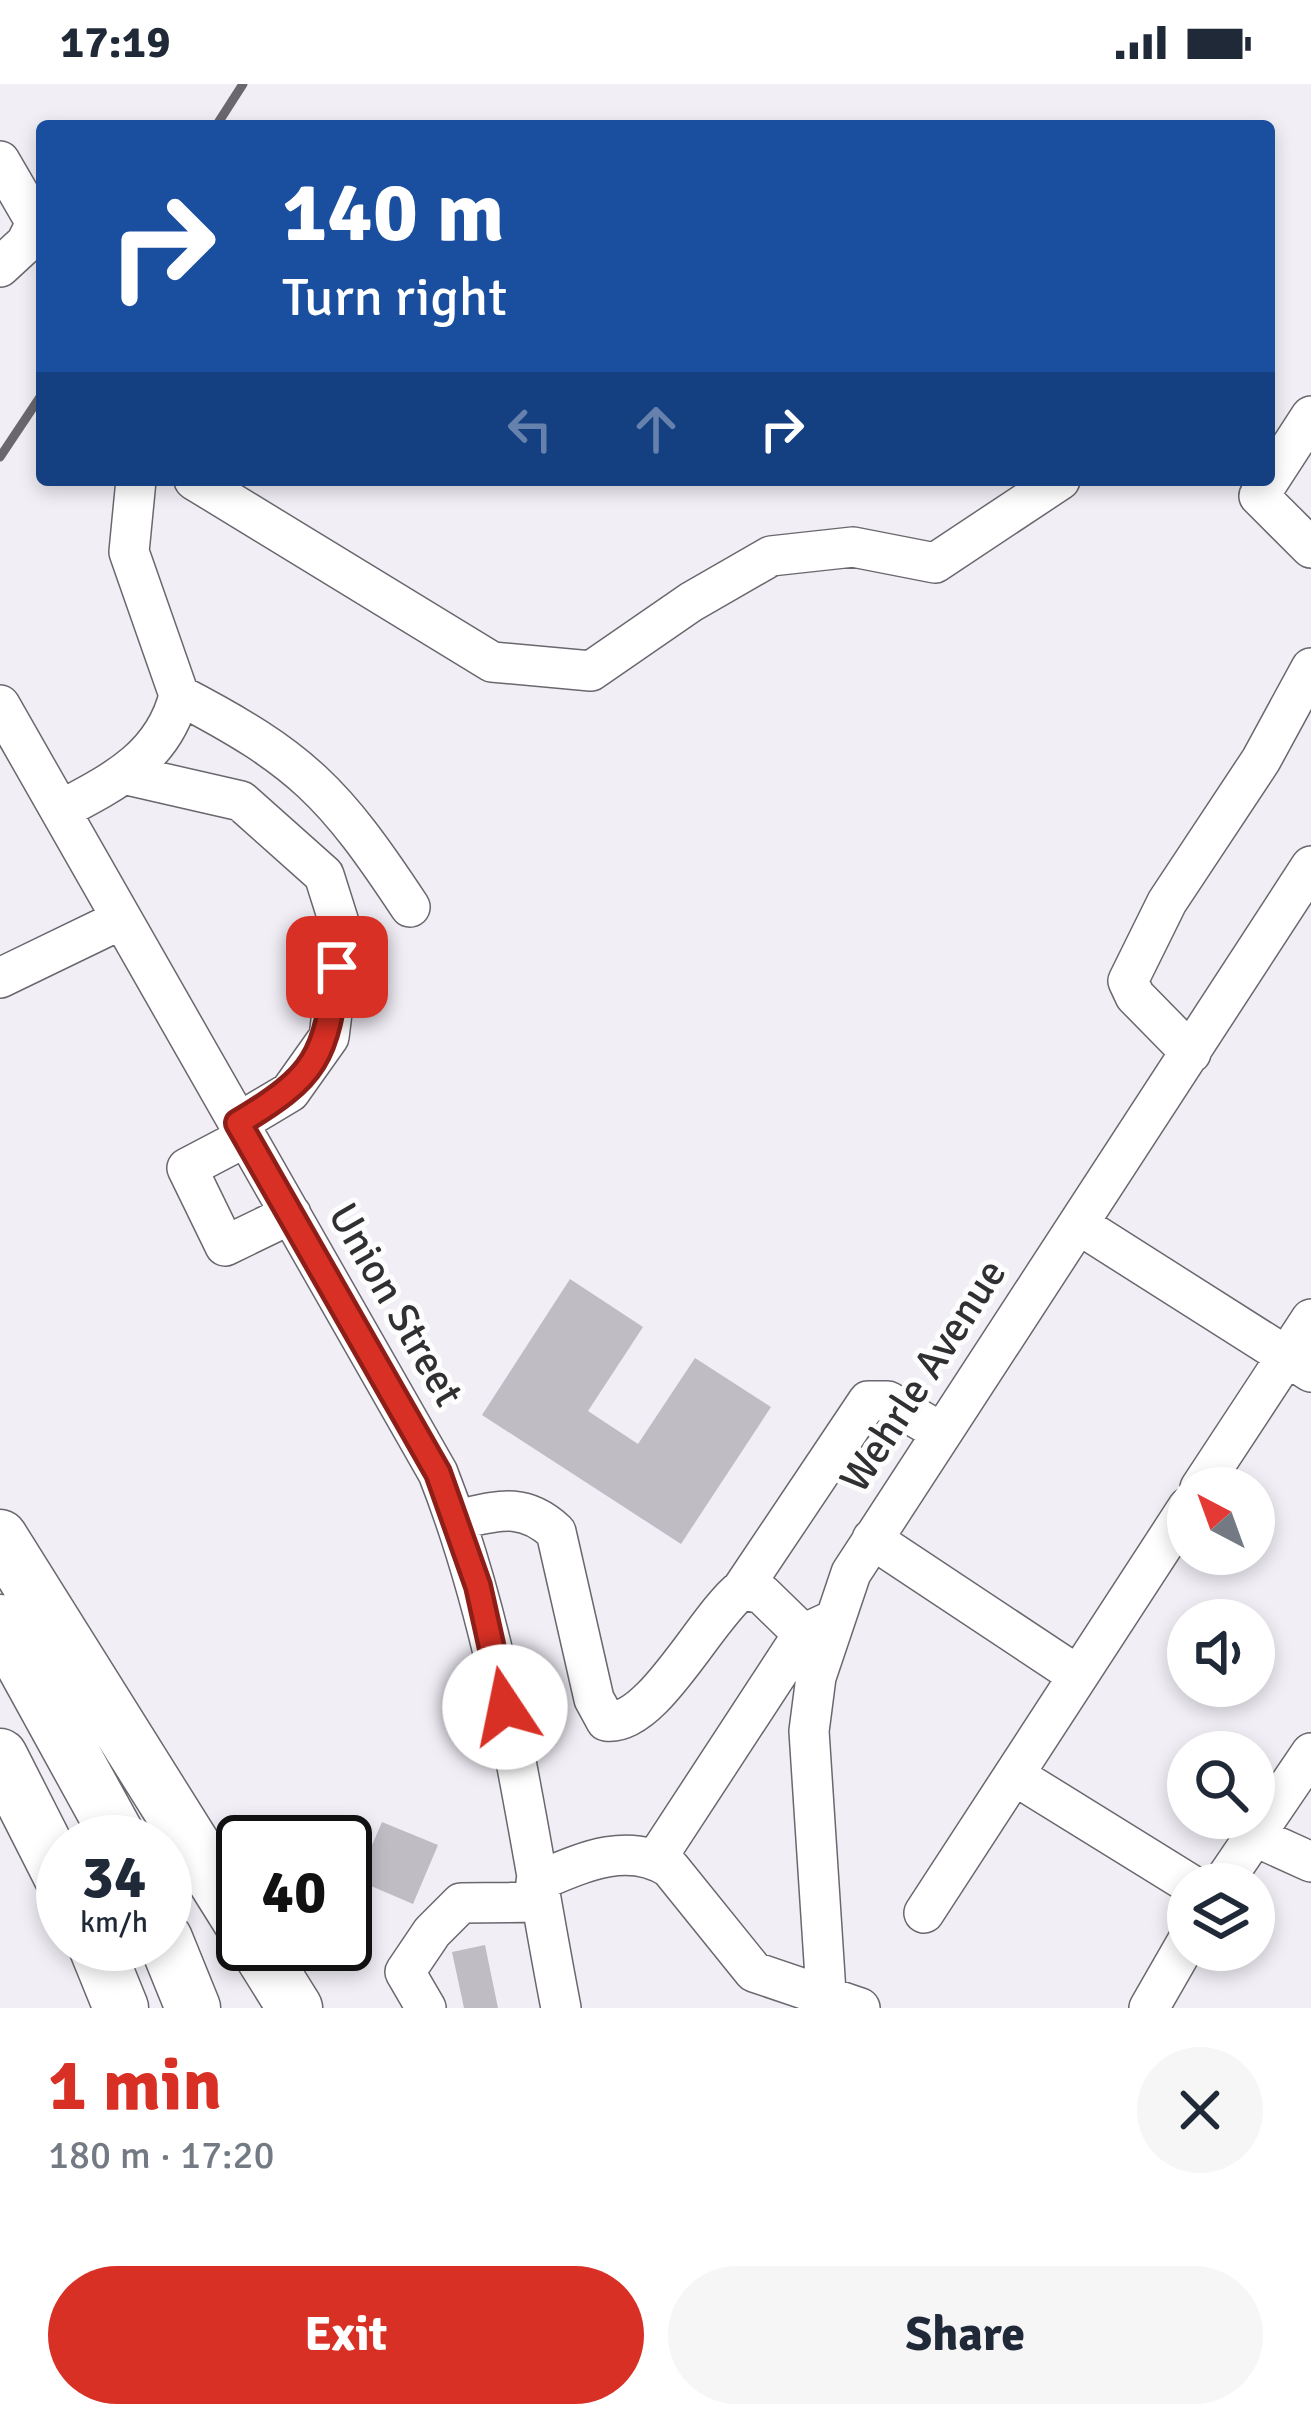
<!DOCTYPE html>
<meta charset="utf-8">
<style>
body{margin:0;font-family:Signika,sans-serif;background:#f6f6f7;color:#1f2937;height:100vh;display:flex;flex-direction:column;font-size:45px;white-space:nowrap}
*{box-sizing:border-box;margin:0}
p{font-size:39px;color:#747a83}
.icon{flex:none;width:66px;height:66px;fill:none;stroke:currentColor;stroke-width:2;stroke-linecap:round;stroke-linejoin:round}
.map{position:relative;height:1924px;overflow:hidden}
.sheet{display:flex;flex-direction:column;background:#fff;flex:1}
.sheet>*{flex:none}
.hud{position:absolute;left:36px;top:36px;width:1239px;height:366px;border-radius:12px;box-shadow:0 6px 18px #0003;background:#1a4fa0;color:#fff;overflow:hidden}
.needle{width:78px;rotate:319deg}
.buttons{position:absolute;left:1167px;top:1383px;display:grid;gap:24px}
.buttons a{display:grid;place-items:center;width:108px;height:108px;border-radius:50%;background:#fff;box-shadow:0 6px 18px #0003;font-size:60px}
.speed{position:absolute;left:36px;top:1731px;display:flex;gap:24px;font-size:60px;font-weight:700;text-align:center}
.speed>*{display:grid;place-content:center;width:156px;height:156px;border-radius:50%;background:#fff;box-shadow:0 6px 18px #0003;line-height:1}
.speed small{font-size:30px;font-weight:400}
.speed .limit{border:6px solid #111;border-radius:18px;background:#fff;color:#111}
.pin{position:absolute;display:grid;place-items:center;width:102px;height:102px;color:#fff;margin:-51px;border-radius:24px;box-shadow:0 6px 18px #0006}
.me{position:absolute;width:132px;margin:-66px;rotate:349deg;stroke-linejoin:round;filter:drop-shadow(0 0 9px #0008)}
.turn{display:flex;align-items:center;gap:42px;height:252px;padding:0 48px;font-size:54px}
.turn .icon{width:156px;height:156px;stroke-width:2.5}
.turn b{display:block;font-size:84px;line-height:102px}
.lanes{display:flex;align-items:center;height:114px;padding:0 48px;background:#0003;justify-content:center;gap:60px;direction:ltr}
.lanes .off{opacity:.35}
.round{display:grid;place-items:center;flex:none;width:126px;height:126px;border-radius:63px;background:#f6f6f7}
.overview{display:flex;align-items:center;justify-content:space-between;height:204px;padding:0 48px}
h1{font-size:72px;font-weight:700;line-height:90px;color:#d93025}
.cta{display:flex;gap:24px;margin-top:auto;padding:24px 48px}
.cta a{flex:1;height:138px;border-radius:72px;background:#d93025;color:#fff;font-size:48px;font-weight:700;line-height:138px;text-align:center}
.cta a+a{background:#f6f6f7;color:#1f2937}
.status{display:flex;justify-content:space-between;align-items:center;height:84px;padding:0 60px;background:#fff;direction:ltr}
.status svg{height:33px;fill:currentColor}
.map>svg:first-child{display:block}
.building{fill:#bfbcc4}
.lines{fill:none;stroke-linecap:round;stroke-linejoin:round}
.minor-casing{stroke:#6a676e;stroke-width:42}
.highway-casing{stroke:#6a676e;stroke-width:57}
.minor{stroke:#fff;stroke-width:39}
.highway{stroke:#fff;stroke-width:54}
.rail{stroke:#6a686d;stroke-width:9}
.route-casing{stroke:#8d1f18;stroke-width:30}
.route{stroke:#d93025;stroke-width:21}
.labels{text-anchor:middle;stroke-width:10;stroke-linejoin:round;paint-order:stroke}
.street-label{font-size:42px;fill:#302f32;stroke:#fdfdfe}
</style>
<div class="status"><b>17:19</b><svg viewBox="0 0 49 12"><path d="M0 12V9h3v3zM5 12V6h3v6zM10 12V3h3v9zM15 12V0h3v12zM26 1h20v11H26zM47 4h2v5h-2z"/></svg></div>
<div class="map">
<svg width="1311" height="1924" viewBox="0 0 1311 1924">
<rect width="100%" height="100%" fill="#f1eef6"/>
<path class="building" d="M 570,1195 L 643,1243 L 588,1327 L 638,1360 L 695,1274 L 771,1323 L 681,1460 L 482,1331 Z
M 382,1738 L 438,1761 L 413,1820 L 357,1796 Z
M 485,1861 L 498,1924 L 464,1924 L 452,1868 Z"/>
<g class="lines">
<g class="minor-casing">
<path id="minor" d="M 0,77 L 36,139 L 26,159 L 0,183
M 1311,332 L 1259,412 L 1311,464
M 136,396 L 129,468 L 179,611 C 302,675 334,708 410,823
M 194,396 L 492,578 L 591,587 L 691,518 L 771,472 L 853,463 L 935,479 L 1060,396
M 0,621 L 438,1389 C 505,1560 526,1745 561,1924
M 123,690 L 241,717 L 324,791 L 342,848 L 329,953 L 290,1008 L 238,1039
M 61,726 C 114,698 164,673 179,611
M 0,894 L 122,835
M 1191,969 L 1135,912 L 1128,897 L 1167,818 L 1261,676 L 1311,584
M 246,1053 L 187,1084 L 225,1162 L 291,1130
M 1078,1140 L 1311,1288
M 1200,1404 L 1311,1235
M 456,1436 C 497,1427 523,1417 556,1448 L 594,1615 L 606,1637 C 652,1644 705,1534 742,1505 L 762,1510 L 803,1550
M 872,1455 L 1077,1591
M 742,1505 L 868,1317 L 888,1317 L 942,1349
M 1014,1691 L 1190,1800
M 1256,1753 L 1311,1778
M 656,1775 L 803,1550 L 827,1539
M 536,1798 C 579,1780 627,1756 670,1784 L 754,1888 L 860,1924
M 1222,1800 L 1311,1669
M 924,1829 L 1188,1423
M 426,1924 L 405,1888 L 432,1848 L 461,1819 L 540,1818
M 827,1924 L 809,1647 L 816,1593 L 851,1489 L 1311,782
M 1149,1924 L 1188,1856"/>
</g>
<g class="highway-casing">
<path id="highway" d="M 0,1453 L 243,1841
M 0,1538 L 121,1758
M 0,1672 L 63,1796
M 165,1855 L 193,1924
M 95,1860 L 121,1924
M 255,1860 L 295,1924"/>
</g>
<use href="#minor" class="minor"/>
<use href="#highway" class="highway"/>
<path class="rail" d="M 216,42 L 243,0
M 0,373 L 42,310"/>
</g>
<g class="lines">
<g class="route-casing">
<path id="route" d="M 337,883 C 326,973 317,992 238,1039 L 438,1389 L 478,1502 L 505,1623"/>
</g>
<use href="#route" class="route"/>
</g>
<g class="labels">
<g class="street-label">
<text transform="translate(397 1220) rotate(60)" y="15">Union Street</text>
<text transform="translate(922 1291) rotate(-57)" y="15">Wehrle Avenue</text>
</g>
</g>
</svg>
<div class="buttons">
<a><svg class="needle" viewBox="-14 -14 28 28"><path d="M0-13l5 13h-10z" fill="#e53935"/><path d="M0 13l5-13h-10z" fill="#747a83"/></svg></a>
<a><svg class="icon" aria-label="sound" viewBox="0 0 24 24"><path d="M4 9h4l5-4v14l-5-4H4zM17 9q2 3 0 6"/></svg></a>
<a><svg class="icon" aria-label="search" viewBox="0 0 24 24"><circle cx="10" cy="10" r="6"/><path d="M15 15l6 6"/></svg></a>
<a><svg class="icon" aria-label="layers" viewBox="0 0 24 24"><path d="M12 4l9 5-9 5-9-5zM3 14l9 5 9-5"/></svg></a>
</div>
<div class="speed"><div>34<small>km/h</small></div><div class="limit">40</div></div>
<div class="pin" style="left:337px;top:883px;background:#d93025"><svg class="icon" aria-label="arrive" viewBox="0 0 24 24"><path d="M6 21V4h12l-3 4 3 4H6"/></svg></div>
<svg class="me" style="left:505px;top:1623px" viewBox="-20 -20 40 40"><circle r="19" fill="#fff"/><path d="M0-13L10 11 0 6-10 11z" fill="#d93025"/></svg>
<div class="hud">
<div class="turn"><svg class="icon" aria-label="right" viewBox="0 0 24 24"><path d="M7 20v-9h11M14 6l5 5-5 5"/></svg><div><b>140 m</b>Turn right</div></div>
<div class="lanes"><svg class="icon off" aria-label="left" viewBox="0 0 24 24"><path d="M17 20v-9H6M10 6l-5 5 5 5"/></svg><svg class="icon off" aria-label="ahead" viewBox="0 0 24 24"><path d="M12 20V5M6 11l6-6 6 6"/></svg><svg class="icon" aria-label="right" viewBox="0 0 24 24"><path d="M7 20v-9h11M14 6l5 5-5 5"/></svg></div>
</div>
</div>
<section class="sheet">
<div class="overview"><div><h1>1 min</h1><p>180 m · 17:20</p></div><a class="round"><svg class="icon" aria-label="close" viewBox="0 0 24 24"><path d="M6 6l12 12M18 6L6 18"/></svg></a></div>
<div class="cta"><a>Exit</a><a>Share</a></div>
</section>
